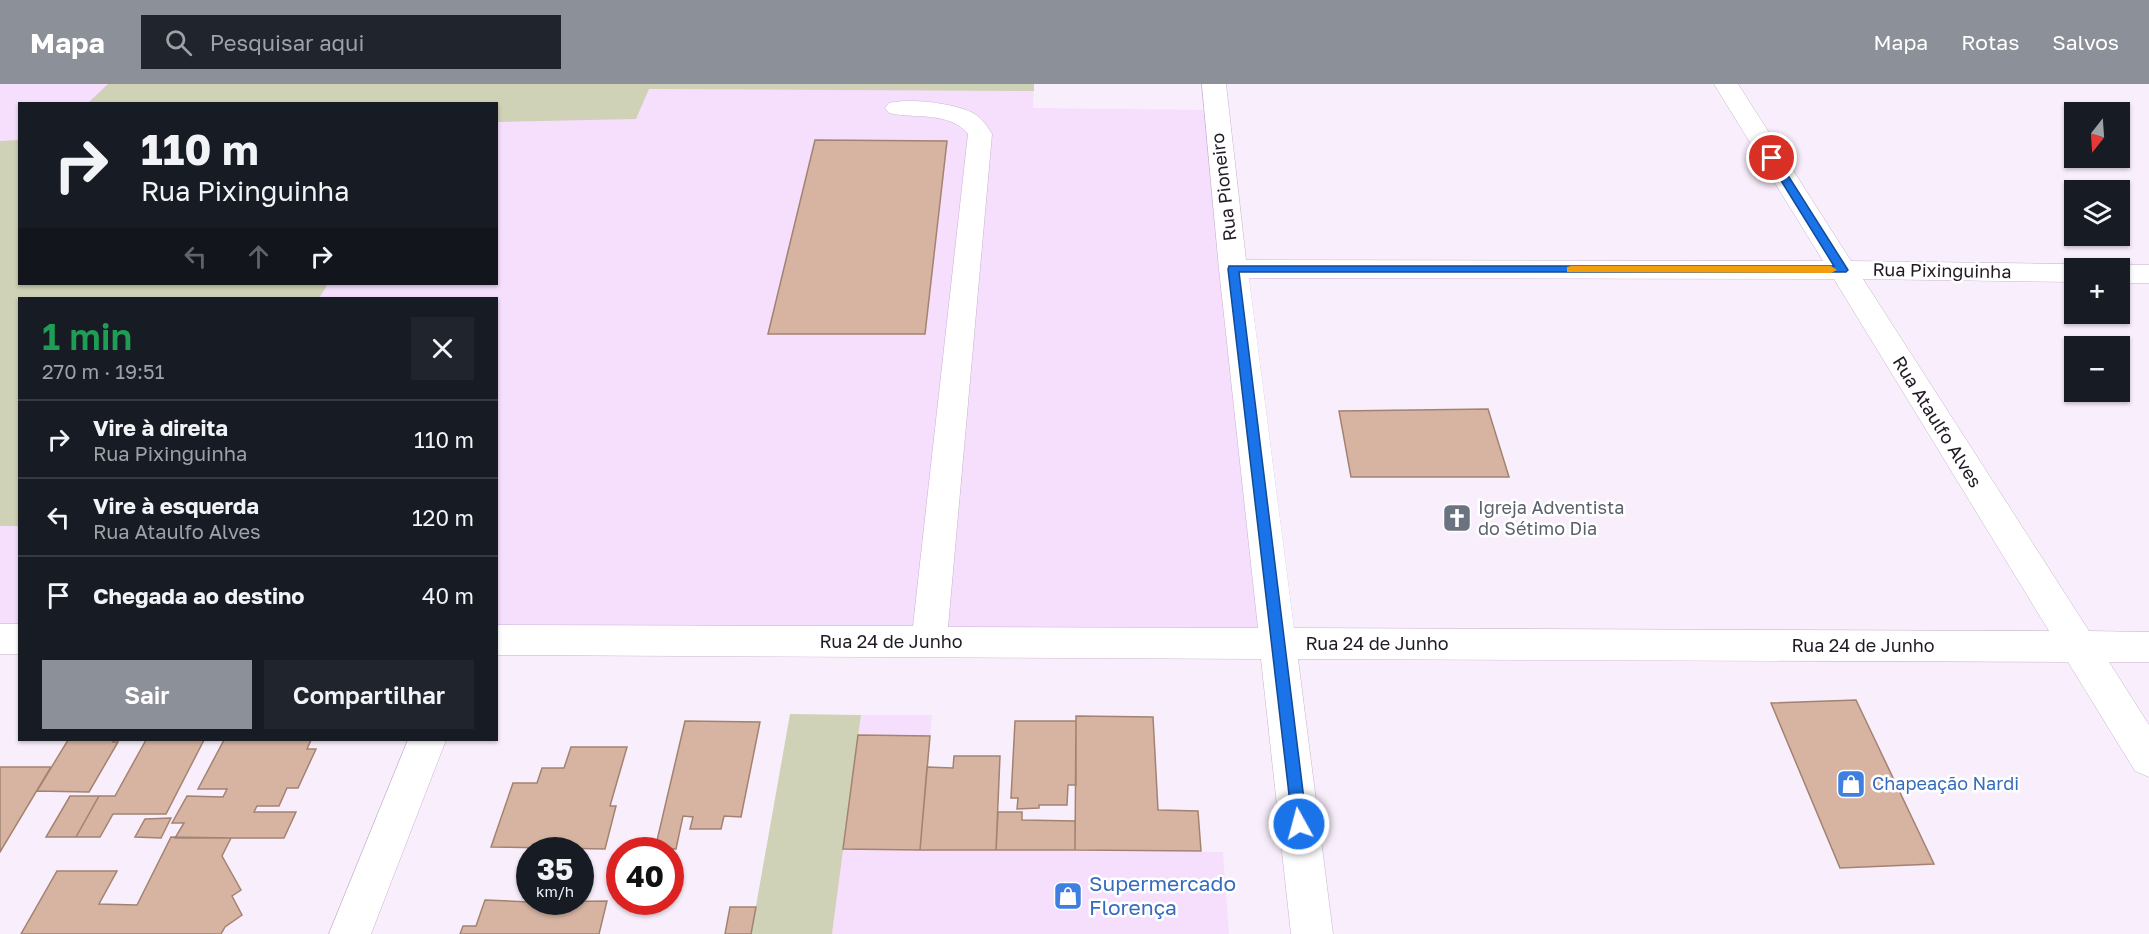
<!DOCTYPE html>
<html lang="pt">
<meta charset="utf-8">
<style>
body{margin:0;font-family:"Golos Text",sans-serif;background:#20242c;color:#f1f3f6;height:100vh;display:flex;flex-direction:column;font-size:22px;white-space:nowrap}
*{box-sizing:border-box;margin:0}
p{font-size:20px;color:#9ea1a6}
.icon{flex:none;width:33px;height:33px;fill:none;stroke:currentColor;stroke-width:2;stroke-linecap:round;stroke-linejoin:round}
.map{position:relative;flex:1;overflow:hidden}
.side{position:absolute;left:18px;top:213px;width:480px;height:444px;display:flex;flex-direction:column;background:#171b24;border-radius:0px;box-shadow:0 2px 4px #0004}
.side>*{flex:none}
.guide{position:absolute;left:18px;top:18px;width:480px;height:183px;border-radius:0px;box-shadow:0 2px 4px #0004;background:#171b24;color:#f1f3f6;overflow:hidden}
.needle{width:39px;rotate:197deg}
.tools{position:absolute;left:2064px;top:18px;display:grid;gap:12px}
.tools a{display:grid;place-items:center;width:66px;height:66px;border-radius:0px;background:#171b24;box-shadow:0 2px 4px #0004;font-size:30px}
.speed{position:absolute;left:516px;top:753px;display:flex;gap:12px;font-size:30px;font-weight:700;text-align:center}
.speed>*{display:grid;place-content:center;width:78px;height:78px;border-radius:50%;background:#171b24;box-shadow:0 2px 4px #0004;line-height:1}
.speed small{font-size:15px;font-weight:400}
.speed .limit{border:9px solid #d22;background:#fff;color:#111}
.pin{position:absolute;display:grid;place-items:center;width:51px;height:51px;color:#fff;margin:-26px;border:3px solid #fff;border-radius:50%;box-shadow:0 2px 6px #0007}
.me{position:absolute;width:66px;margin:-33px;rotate:353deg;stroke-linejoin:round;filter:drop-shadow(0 0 4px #0008)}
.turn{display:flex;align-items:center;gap:21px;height:126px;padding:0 24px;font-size:27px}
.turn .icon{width:78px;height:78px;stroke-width:2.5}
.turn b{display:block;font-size:42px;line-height:51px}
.lanes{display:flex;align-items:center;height:57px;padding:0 24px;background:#0003;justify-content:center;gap:30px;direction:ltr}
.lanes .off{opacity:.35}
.round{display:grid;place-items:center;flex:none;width:63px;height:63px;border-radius:0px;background:#20242c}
.head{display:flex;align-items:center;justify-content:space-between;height:102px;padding:0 24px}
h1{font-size:36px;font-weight:600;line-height:45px;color:#1e9e55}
.primary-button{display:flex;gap:12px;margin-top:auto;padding:12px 24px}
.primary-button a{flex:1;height:69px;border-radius:0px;background:#8c9099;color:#fff;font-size:24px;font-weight:600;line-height:69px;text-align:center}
.primary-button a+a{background:#20242c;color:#f1f3f6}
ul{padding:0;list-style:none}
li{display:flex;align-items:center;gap:18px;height:78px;padding:0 24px;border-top:2px solid #363941}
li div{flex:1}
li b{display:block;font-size:22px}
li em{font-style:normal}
header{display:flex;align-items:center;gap:36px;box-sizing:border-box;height:84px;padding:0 30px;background:#8c9099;color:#fff}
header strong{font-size:28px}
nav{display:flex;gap:33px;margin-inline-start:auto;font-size:21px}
.search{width:420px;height:54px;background:#20242c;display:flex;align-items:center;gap:15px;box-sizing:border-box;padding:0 21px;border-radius:0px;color:#9ea1a6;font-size:22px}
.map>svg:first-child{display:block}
.built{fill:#f6dffd;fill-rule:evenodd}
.green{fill:#cfd2b6}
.building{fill:#d7b4a2;stroke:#a38271;stroke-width:1.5}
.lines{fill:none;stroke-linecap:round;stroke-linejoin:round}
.minor-casing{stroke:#c8b2cf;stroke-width:1}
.minor{fill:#fff;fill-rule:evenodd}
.route{fill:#1a73e8;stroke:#114b97;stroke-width:1.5}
.slow{fill:#f59e0b}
.labels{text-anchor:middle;stroke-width:5;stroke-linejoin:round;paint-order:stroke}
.street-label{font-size:18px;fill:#211924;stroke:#fff}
.worship-label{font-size:18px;fill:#5b616d;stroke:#fff;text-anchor:start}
.shop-label{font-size:18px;fill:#366cbe;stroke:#fff;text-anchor:start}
.near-shop-label{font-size:21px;fill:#366cbe;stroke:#fff;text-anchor:start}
</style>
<header>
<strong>Mapa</strong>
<div class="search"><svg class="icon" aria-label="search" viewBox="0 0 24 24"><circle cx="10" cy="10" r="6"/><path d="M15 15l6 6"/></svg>Pesquisar aqui</div>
<nav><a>Mapa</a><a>Rotas</a><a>Salvos</a></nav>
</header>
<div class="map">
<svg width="2149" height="850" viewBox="0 0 2149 850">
<rect width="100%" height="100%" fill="#f9effc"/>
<path class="built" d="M 0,0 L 1034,0 L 1033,24 L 1215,26 L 1277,560 L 497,556 L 496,214 L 20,214 L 19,555 L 0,555 ZM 20,20 L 496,20 L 496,200 L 20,200 Z
M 861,631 L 932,631 L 920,766 L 1223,768 L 1229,850 L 832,850 Z"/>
<path class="green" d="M 108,0 L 1034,0 L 1034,7 L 649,5 L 636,35 L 497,38 L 496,20 L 88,19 Z
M 19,56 L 20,200 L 328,200 L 319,214 L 20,214 L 19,442 L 0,442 L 0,57 Z
M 790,630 L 861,631 L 832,850 L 751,850 Z"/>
<path class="building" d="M 815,56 L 947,57 L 925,250 L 768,250 Z
M 1488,325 L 1509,393 L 1351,393 L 1339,327 Z
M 1856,616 L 1934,780 L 1840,784 L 1771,619 Z
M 1076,632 L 1153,633 L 1158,726 L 1198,727 L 1201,767 L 1075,766 Z
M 685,637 L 760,638 L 741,733 L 724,732 L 721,745 L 690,745 L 693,733 L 683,732 L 676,765 L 655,765 Z
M 1015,637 L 1076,637 L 1076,701 L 1068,701 L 1067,721 L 1039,721 L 1039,724 L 1017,725 L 1018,714 L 1011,714 Z
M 858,651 L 930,652 L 920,766 L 843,765 Z
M 68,656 L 114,656 L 113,658 L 118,658 L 89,708 L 37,707 Z
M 146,656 L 204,656 L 166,730 L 113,730 L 100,753 L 76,753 L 99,712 L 115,712 Z
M 224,656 L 311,656 L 307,665 L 316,665 L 298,704 L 287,704 L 279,722 L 257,722 L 254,728 L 296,728 L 284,754 L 175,754 L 184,739 L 172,739 L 187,712 L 223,713 L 227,705 L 198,705 Z
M 571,663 L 627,663 L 610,722 L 616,722 L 605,765 L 491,763 L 513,699 L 537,699 L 542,684 L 564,684 Z
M 954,672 L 1000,672 L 996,766 L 920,766 L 927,683 L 953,684 Z
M 0,683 L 51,683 L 0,768 Z
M 70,712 L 99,712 L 76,753 L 46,753 Z
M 998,728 L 1022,728 L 1022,736 L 1075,737 L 1075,766 L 996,766 Z
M 171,734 L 161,754 L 135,753 L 145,735 Z
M 171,753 L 231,754 L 222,772 L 241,806 L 232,812 L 242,831 L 225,843 L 221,850 L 21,850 L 57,787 L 117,787 L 99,820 L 137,821 Z
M 485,816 L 530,818 L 607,817 L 599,850 L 460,850 L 463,842 L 476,842 Z
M 730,823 L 756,823 L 751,850 L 725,850 Z"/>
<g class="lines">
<g class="minor-casing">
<path id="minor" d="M 1202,0 L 1226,0 L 1246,176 L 1823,177 L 1714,0 L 1738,0 L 1851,177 L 2074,180 L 2084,183 L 2085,184 L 2074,184 L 2074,198 L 1863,195 L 2089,547 L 2149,548 L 2149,578 L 2109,578 L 2149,641 L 2149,693 L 2135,687 L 2068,578 L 1298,575 L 1333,850 L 1291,850 L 1261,575 L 496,571 L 496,541 L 913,542 L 968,50 C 950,27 914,35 889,29 L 885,24 L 889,19 C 910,14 953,19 973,29 C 982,34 987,42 992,50 L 948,543 L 1258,544 L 1219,185 ZM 1249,194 L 1834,195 L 2049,547 L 1294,544 Z
M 2120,181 L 2149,181 L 2149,199 L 2120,199 L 2120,184 L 2110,184 Z
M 0,540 L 20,540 L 20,570 L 0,570 Z
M 408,656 L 446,656 L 371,850 L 329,850 Z"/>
</g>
<use href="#minor" class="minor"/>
</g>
<path class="route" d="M 1772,71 L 1777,74 L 1848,186 L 1846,188 L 1239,188 L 1307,740 L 1304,745 L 1299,747 L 1293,745 L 1228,185 L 1229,182 L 1834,182 L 1767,74 Z"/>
<path class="slow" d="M 1571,182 L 1831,182 L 1837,186 L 1831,189 L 1567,188 L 1567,183 Z"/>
<defs>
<g id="church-square" transform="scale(1.5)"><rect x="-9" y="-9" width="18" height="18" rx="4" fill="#6b7280" stroke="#fff"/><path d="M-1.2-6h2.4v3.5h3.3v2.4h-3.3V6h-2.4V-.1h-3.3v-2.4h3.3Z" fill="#fff"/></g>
<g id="shop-square" transform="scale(1.5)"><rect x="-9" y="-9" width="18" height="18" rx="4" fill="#3f7fe0" stroke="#fff"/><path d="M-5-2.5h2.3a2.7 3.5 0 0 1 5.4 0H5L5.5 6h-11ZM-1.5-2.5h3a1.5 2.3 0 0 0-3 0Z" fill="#fff"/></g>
</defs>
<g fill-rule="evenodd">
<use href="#church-square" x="1457" y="434"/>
<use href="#shop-square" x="1851" y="700"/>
<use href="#shop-square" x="1068" y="812"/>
</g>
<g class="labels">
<g class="street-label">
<text transform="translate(1224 103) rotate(-97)" y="6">Rua Pioneiro</text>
<text transform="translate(1942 187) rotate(1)" y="6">Rua Pixinguinha</text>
<text transform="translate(1937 338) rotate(58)" y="6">Rua Ataulfo Alves</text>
<text x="891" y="564">Rua 24 de Junho</text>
<text x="1377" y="566">Rua 24 de Junho</text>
<text x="1863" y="568">Rua 24 de Junho</text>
</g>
<g class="worship-label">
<text x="1478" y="430">Igreja Adventista<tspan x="1478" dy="21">do Sétimo Dia</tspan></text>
</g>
<g class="shop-label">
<text x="1872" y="706">Chapeação Nardi</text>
</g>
<g class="near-shop-label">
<text x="1089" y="807">Supermercado<tspan x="1089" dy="24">Florença</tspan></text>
</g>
</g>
</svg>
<div class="tools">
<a><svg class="needle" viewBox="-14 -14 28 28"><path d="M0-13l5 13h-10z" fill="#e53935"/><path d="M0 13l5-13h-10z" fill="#9ea1a6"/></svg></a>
<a><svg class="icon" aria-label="layers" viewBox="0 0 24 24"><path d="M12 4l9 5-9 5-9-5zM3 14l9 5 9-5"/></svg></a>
<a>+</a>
<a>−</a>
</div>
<div class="speed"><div>35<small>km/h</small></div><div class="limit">40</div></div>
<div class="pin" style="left:1772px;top:74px;background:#d93025"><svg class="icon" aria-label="arrive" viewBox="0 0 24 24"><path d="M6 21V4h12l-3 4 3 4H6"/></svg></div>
<svg class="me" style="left:1299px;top:740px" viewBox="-20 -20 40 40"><circle r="17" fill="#1a73e8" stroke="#fff" stroke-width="3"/><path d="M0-11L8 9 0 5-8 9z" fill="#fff"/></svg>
<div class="guide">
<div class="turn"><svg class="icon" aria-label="right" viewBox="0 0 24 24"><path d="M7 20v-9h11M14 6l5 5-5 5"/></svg><div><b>110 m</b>Rua Pixinguinha</div></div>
<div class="lanes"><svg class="icon off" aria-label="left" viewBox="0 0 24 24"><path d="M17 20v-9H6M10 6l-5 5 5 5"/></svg><svg class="icon off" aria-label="ahead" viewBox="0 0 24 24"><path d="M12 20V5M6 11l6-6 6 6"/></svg><svg class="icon" aria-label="right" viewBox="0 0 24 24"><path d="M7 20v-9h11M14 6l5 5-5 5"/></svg></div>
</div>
<section class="side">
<div class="head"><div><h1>1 min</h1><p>270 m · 19:51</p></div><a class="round"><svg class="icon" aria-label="close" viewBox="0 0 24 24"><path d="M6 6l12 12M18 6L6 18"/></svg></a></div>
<ul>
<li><svg class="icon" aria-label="right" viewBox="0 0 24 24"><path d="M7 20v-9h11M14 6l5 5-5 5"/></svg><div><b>Vire à direita</b><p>Rua Pixinguinha</p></div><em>110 m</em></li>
<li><svg class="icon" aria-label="left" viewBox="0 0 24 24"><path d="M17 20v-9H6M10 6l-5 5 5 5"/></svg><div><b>Vire à esquerda</b><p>Rua Ataulfo Alves</p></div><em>120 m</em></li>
<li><svg class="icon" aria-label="arrive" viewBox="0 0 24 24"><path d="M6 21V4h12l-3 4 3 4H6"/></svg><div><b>Chegada ao destino</b></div><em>40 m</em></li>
</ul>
<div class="primary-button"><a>Sair</a><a>Compartilhar</a></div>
</section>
</div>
